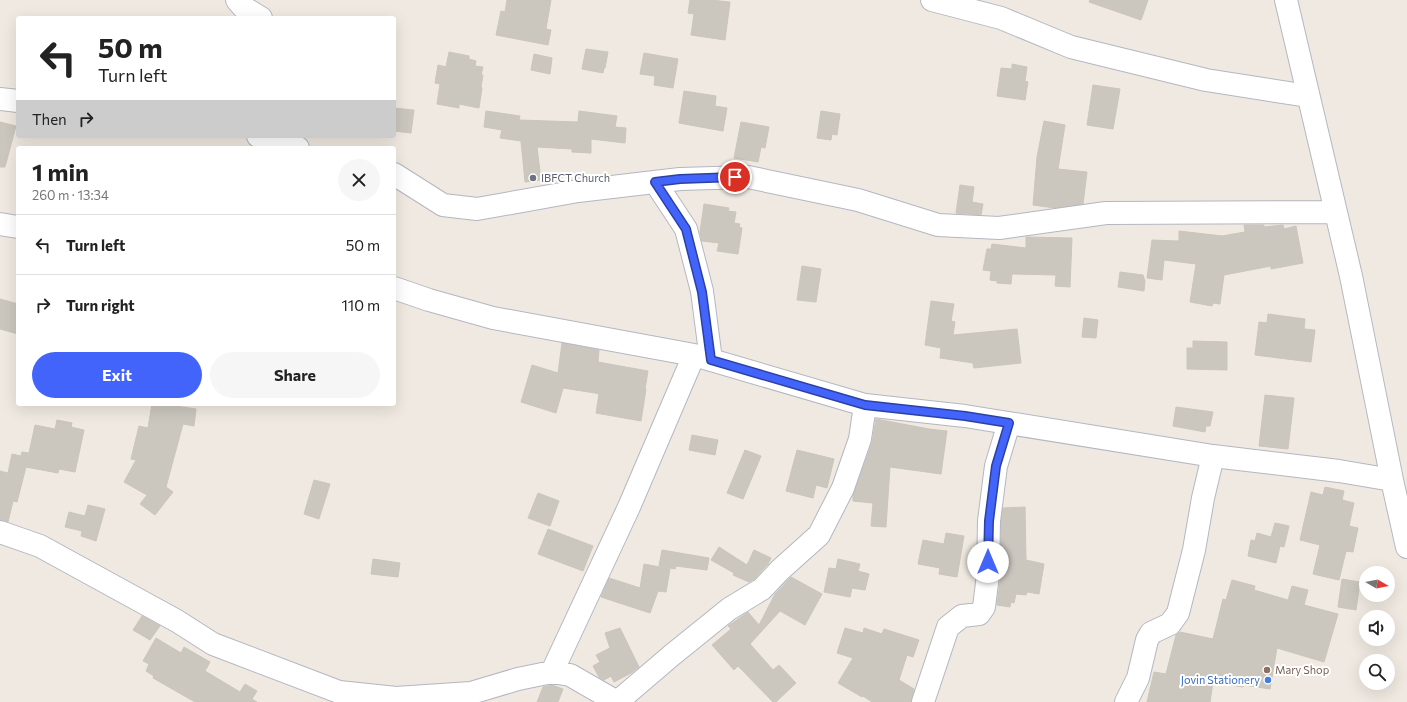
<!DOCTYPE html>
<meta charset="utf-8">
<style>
body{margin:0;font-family:Commissioner,sans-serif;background:#f6f6f6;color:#222;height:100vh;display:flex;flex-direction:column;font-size:15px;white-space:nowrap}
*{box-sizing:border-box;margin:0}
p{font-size:13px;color:#767676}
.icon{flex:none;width:22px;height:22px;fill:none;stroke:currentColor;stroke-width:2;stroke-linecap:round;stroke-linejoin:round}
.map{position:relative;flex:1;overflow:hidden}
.drawer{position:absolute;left:16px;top:146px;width:380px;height:260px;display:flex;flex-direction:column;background:#fff;border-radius:4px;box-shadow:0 4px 16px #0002}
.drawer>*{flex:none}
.hud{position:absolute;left:16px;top:16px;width:380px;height:122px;border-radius:4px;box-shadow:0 4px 16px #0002;background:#fff;color:#222;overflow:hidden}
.needle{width:26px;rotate:99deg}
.tools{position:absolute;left:1359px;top:566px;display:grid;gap:8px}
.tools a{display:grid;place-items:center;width:36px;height:36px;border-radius:50%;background:#fff;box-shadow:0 4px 16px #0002;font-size:20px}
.pin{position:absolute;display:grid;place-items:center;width:34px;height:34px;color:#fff;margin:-17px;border:2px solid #fff;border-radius:50%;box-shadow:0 1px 4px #0007}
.me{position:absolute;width:44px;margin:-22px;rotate:0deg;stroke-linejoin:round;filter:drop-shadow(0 0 3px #0008)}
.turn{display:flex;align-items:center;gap:14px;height:84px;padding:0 16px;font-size:18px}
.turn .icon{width:52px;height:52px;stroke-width:2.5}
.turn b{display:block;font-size:28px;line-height:34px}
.then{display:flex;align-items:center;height:38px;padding:0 16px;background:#0003;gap:8px;font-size:15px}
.round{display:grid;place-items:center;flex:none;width:42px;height:42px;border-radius:21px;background:#f6f6f6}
.head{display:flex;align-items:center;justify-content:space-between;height:68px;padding:0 16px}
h1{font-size:24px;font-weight:700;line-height:30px}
.button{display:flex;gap:8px;margin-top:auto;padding:8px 16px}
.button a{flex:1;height:46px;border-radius:24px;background:#4264fb;color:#fff;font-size:16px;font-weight:700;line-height:46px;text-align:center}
.button a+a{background:#f6f6f6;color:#222}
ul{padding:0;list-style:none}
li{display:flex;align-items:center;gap:12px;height:60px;padding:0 16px;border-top:1px solid #e0e0e0}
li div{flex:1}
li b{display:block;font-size:15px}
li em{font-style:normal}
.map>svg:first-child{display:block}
.building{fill:#cbc7bf;stroke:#cbc5ba}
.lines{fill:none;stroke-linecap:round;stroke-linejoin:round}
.minor-casing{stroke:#b4b7c1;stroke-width:24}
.minor{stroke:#fff;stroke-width:22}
.route-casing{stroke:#2b41a3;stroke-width:10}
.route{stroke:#4264fb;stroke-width:7}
.worship-dot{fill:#6b7280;stroke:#fff;stroke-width:1.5}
.education-dot{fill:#8d6e63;stroke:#fff;stroke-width:1.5}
.shop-dot{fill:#3f7fe0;stroke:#fff;stroke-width:1.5}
.labels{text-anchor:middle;stroke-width:4;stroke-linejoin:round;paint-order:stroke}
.worship-label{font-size:11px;fill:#5b616d;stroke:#fff;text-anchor:start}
.education-label{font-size:11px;fill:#785e54;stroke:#fff;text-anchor:start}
.shop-label{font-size:11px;fill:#366cbe;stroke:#fff;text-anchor:end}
</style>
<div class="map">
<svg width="1407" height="702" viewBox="0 0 1407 702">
<rect width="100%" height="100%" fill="#efe9e1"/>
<path class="building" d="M 507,0 L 551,0 L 546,29 L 551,30 L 548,45 L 496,35 L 501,11 L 505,12 Z
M 690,0 L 711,0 L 730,2 L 725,40 L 691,35 L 694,14 L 688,13 Z
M 1090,0 L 1148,0 L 1141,20 L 1089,2 Z
M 586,49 L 608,52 L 605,68 L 604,68 L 603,73 L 582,69 Z
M 449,52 L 469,56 L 469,59 L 476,61 L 475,66 L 483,67 L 481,75 L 483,75 L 481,87 L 482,88 L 479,108 L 459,104 L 459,108 L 437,104 L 440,84 L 435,83 L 438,65 L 446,67 Z
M 644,53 L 678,59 L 673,88 L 654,85 L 655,76 L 640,74 Z
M 534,54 L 552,58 L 550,74 L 531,70 Z
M 1012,64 L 1027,67 L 1025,81 L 1028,82 L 1025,100 L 997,96 L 1001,68 L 1012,69 Z
M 1093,85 L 1120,89 L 1113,129 L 1087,125 Z
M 684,91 L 716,96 L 715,106 L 727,108 L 723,131 L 679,123 Z
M 394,108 L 414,110 L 411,133 L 394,131 Z
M 486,111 L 520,116 L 519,120 L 578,122 L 579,111 L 617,116 L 615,127 L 626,128 L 625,143 L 591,139 L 591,153 L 572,152 L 572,149 L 537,147 L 541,180 L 525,182 L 521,141 L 500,138 L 502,130 L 484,127 Z
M 821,111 L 840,114 L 837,135 L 832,134 L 831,140 L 817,138 Z
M 1044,121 L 1065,125 L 1058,169 L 1087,172 L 1083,204 L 1055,208 L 1033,205 L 1037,157 Z
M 0,122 L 16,126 L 5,167 L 0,167 Z
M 741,122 L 769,127 L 765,148 L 761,147 L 758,162 L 734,158 Z
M 960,185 L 974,187 L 972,202 L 983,204 L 981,215 L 956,213 Z
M 704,204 L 729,208 L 728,211 L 736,212 L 734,223 L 740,224 L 739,227 L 742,228 L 738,254 L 717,251 L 719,243 L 702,241 L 700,232 Z
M 1244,225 L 1264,225 L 1264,227 L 1283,225 L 1284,229 L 1296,226 L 1303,263 L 1271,269 L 1271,266 L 1224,275 L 1220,304 L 1213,303 L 1212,306 L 1190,302 L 1196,264 L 1164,260 L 1162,280 L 1147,278 L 1152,240 L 1177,241 L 1179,240 L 1179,231 L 1222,236 L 1245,232 Z
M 1026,237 L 1072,238 L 1070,287 L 1055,286 L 1056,275 L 1012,274 L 1011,284 L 997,283 L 997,281 L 990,280 L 991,271 L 983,270 L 987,249 L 991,249 L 992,244 L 1026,248 Z
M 802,266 L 821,269 L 816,302 L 797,300 Z
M 1120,272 L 1143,275 L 1145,281 L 1144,291 L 1118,287 Z
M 0,299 L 18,304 L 18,334 L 0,329 Z
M 931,301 L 954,304 L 951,321 L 955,322 L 953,335 L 1017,329 L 1021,363 L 974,368 L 973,363 L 940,358 L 941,348 L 925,345 Z
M 1268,314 L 1305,319 L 1304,329 L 1315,330 L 1311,362 L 1255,355 L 1259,322 L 1267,323 Z
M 1084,318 L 1098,320 L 1096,338 L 1082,337 Z
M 1193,341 L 1227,342 L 1227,370 L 1187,369 L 1187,348 L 1193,348 Z
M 562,343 L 599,350 L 598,362 L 648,371 L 645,389 L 646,389 L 641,421 L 596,413 L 599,394 L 595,393 L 563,388 L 556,413 L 521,402 L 532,365 L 558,373 Z
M 1265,395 L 1294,398 L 1288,449 L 1259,446 Z
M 152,404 L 162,404 L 196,409 L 194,426 L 183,424 L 166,487 L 173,492 L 155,515 L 140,504 L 147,495 L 124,482 L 136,460 L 131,459 L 139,426 L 148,428 Z
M 1176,407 L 1213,412 L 1210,426 L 1206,426 L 1205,432 L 1173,426 Z
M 876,419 L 929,429 L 947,431 L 941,474 L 890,467 L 886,527 L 871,526 L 873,503 L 853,501 L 853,496 L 872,443 Z
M 57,420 L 72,423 L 71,427 L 84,430 L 75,472 L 59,469 L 58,473 L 26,467 L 17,502 L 13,501 L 8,522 L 0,520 L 0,471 L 8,473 L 12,454 L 21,456 L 22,452 L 29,453 L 35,425 L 55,429 Z
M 692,435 L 718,440 L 715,455 L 689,450 Z
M 745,450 L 761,456 L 743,499 L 727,493 Z
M 797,450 L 834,459 L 827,488 L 816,485 L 813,498 L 786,491 Z
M 314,480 L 330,484 L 319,519 L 304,514 Z
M 1325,487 L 1344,491 L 1342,500 L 1354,503 L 1349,526 L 1358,528 L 1353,552 L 1346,551 L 1339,580 L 1313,574 L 1320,545 L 1300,540 L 1311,492 L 1323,495 Z
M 538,493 L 559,501 L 550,526 L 528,518 Z
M 88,505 L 105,509 L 96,541 L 81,536 L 82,531 L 65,527 L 69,512 L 85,516 Z
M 1025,507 L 1026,560 L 1044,564 L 1039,594 L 1027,592 L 1026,595 L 1016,594 L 1014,603 L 1011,602 L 1010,607 L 997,605 L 1001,574 L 1001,522 L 1003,508 Z
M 1275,523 L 1289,526 L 1284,547 L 1280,546 L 1276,563 L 1248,556 L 1251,540 L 1255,541 L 1257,533 L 1271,537 Z
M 548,529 L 593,546 L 583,571 L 538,554 Z
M 946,533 L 964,536 L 957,577 L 939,574 L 940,568 L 918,564 L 923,540 L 944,544 Z
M 719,547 L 747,565 L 754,550 L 771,558 L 768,564 L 754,579 L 749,582 L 733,575 L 734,573 L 711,560 Z
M 662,550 L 709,558 L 707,570 L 676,566 L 675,569 L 659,566 Z
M 373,559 L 400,563 L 398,577 L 371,574 Z
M 838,559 L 860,564 L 858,571 L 869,574 L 865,590 L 852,588 L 850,597 L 824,592 L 829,568 L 836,569 Z
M 644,564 L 670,569 L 666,592 L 658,591 L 650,613 L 601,597 L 609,578 L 640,588 Z
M 791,577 L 822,594 L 805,625 L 780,611 L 750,644 L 773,670 L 779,665 L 796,683 L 776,702 L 773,702 L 738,666 L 734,670 L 712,645 L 731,629 L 728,626 L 748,612 L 759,625 L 775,594 Z
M 1342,579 L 1360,582 L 1356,610 L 1338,607 Z
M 1232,580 L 1255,586 L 1254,590 L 1288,600 L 1292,586 L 1308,590 L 1304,605 L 1338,614 L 1324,662 L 1277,648 L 1270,689 L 1244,685 L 1243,687 L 1213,682 L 1210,702 L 1147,702 L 1154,672 L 1166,674 L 1176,635 L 1180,632 L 1213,639 L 1223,599 L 1226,600 Z
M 142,616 L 160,626 L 150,640 L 133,630 Z
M 620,628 L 639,667 L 631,673 L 614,682 L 611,676 L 604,680 L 599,677 L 593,666 L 600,662 L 596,655 L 610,648 L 605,633 Z
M 845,628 L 863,633 L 864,628 L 882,634 L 884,629 L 919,640 L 913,657 L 907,655 L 899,680 L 914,689 L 911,702 L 872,702 L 863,696 L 862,697 L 838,683 L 853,658 L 837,653 Z
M 156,638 L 181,653 L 184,647 L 210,662 L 205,671 L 240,692 L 245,684 L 257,691 L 252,699 L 257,702 L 195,702 L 153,678 L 154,676 L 146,671 L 149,664 L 143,661 Z
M 552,685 L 563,689 L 558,702 L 537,702 L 543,687 Z"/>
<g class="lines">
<g class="minor-casing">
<path id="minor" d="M 237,0 L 243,7 L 261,18
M 932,0 L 1001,18 L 1071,47 L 1206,80 L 1308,96
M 1286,0 L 1351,276 L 1392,480 L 1407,547
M 0,99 L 18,101
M 258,136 L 298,148
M 394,174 L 443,205 L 477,209 L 578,191 L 680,179 L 748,177 L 858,200 L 938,225 L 999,228 L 1106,213 L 1335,212
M 655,182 L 686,229 L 702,291 L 711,360
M 0,224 L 18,227
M 394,288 L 429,300 L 493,318 L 694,355 L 865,405 L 965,416 L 1213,456 L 1339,471 L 1392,480
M 0,532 L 40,546 L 177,621 L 213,644 L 339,692 L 396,698 L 471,693 L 518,679 L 552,672 L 570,675 L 617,702
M 552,672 L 629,507 L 694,355
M 617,702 L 672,655 L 729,609 L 762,589 L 780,570 L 819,535 L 843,488 L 860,439 L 865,405
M 923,702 L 948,627 L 962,616 L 979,614 L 984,607 L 988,575 L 989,521 L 996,466 L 1009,423
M 1126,702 L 1138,678 L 1147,640 L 1151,633 L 1170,624 L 1178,613 L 1194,550 L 1203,498 L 1213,456"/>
</g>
<use href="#minor" class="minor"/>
</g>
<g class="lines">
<g class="route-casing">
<path id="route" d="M 735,177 L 680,179 L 655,182 L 686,229 L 702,292 L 711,360 L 865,405 L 965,416 L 1009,423 L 996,466 L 989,521 L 988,562"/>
</g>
<use href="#route" class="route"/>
</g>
<circle class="worship-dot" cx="533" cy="178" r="4"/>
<circle class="education-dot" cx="1267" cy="670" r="4"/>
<circle class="shop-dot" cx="1268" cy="680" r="4"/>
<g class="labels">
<g class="worship-label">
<text x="541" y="182">IBFCT Church</text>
</g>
<g class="education-label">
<text x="1275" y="674">Mary Shop</text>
</g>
<g class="shop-label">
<text x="1260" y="684">Jovin Stationery</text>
</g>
</g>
</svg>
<div class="tools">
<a><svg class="needle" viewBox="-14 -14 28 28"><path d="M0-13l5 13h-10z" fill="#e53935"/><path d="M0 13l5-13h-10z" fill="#767676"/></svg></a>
<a><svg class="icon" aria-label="sound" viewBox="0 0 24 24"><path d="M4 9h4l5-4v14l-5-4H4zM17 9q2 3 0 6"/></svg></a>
<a><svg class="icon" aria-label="search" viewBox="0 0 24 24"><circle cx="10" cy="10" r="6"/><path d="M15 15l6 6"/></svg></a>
</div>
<div class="pin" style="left:735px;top:177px;background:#d93025"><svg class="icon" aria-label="arrive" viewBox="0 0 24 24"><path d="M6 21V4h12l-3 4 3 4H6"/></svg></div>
<svg class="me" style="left:988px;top:562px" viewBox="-20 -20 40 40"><circle r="19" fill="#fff"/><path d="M0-13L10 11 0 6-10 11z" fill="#4264fb"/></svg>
<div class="hud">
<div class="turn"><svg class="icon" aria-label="left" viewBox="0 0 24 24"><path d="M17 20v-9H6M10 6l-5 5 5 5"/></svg><div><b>50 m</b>Turn left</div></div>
<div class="then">Then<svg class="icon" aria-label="right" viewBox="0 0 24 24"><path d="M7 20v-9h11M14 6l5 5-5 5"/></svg></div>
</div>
<section class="drawer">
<div class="head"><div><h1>1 min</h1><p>260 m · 13:34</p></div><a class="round"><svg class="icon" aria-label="close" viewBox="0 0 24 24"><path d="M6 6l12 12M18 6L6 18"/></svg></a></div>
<ul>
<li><svg class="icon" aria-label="left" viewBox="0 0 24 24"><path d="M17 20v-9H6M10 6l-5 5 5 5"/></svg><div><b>Turn left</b></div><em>50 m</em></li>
<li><svg class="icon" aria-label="right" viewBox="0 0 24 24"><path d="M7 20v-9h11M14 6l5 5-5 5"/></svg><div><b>Turn right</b></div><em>110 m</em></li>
</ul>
<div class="button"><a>Exit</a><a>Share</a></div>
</section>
</div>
